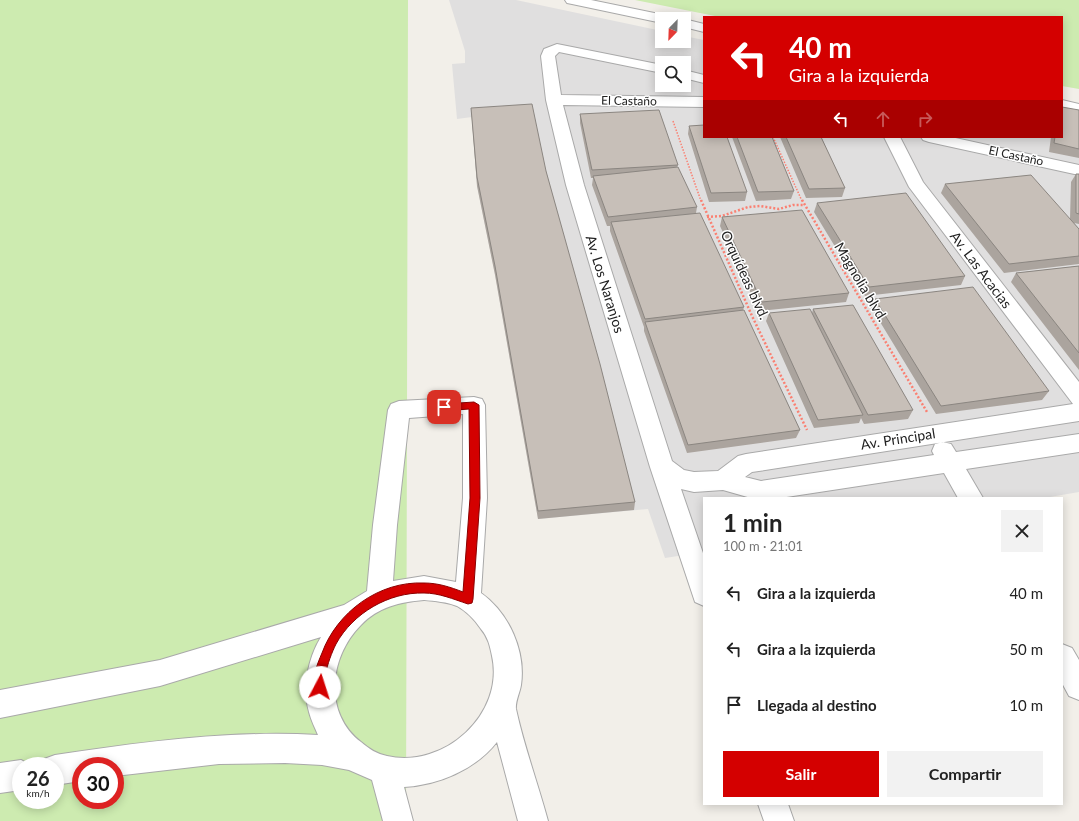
<!DOCTYPE html>
<html lang="es">
<meta charset="utf-8">
<style>
body{margin:0;font-family:Lato,sans-serif;background:#f2f2f2;color:#222;height:100vh;display:flex;flex-direction:column;font-size:15px;white-space:nowrap}
*{box-sizing:border-box;margin:0}
p{font-size:13px;color:#767676}
.icon{flex:none;width:22px;height:22px;fill:none;stroke:currentColor;stroke-width:2;stroke-linecap:round;stroke-linejoin:round}
.map{position:relative;flex:1;overflow:hidden}
.side{position:absolute;left:703px;top:497px;width:360px;height:308px;display:flex;flex-direction:column;background:#fff;border-radius:0px;box-shadow:0 2px 10px #0003}
.side>*{flex:none}
.hud{position:absolute;left:703px;top:16px;width:360px;height:122px;border-radius:0px;box-shadow:0 2px 10px #0003;background:#d40000;color:#fff;overflow:hidden}
.needle{width:26px;rotate:203deg}
.controls{position:absolute;left:655px;top:12px;display:grid;gap:8px}
.controls a{display:grid;place-items:center;width:36px;height:36px;border-radius:0px;background:#fff;box-shadow:0 2px 10px #0003;font-size:20px}
.speed{position:absolute;left:12px;top:757px;display:flex;gap:8px;font-size:20px;font-weight:700;text-align:center}
.speed>*{display:grid;place-content:center;width:52px;height:52px;border-radius:50%;background:#fff;box-shadow:0 2px 10px #0003;line-height:1}
.speed small{font-size:10px;font-weight:400}
.speed .limit{border:6px solid #d22;background:#fff;color:#111}
.pin{position:absolute;display:grid;place-items:center;width:34px;height:34px;color:#fff;margin:-17px;border-radius:8px;box-shadow:0 2px 6px #0006}
.me{position:absolute;width:44px;margin:-22px;rotate:5deg;stroke-linejoin:round;filter:drop-shadow(0 0 3px #0008)}
.turn{display:flex;align-items:center;gap:14px;height:84px;padding:0 20px;font-size:18px}
.turn .icon{width:52px;height:52px;stroke-width:2.5}
.turn b{display:block;font-size:28px;line-height:34px}
.lanes{display:flex;align-items:center;height:38px;padding:0 20px;background:#0003;justify-content:center;gap:20px;direction:ltr}
.lanes .off{opacity:.35}
.round{display:grid;place-items:center;flex:none;width:42px;height:42px;border-radius:0px;background:#f2f2f2}
.summary{display:flex;align-items:center;justify-content:space-between;height:68px;padding:0 20px}
h1{font-size:24px;font-weight:700;line-height:30px}
.primary-button{display:flex;gap:8px;margin-top:auto;padding:8px 20px}
.primary-button a{flex:1;height:46px;border-radius:0px;background:#d40000;color:#fff;font-size:16px;font-weight:700;line-height:46px;text-align:center}
.primary-button a+a{background:#f2f2f2;color:#222}
ul{padding:0;list-style:none}
li{display:flex;align-items:center;gap:12px;height:56px;padding:0 20px}
li div{flex:1}
li b{display:block;font-size:15px}
li em{font-style:normal}
.map>svg:first-child{display:block}
.residential{fill:#e0dfdf;fill-rule:evenodd}
.grass{fill:#cdebb0;fill-rule:evenodd}
.lines{fill:none;stroke-linecap:round;stroke-linejoin:round}
.minor-casing{stroke:#a9a9a9;stroke-width:2}
.path-far1{stroke:#fa8072;stroke-width:1.5;stroke-dasharray:1.5 1.5;stroke-linecap:butt}
.path{stroke:#fa8072;stroke-width:2.5;stroke-dasharray:2 2;stroke-linecap:butt}
.minor{fill:#fff;fill-rule:evenodd}
.wall{fill:#aba49e}
.building{fill:#c7bfb8;stroke:#8b8681}
.route{fill:#d40000;stroke:#8a0000}
.labels{text-anchor:middle;stroke-width:3;stroke-linejoin:round;paint-order:stroke}
.far-street-label{font-size:12px;fill:#222;stroke:#fff}
.street-label{font-size:14px;fill:#222;stroke:#fff}
</style>
<div class="map">
<svg width="1079" height="821" viewBox="0 0 1079 821">
<rect width="100%" height="100%" fill="#f2efe9"/>
<path class="residential" d="M 449,0 L 516,0 L 662,31 L 662,41 L 684,41 L 684,36 L 704,40 L 704,137 L 1062,137 L 1079,120 L 1079,492 L 1044,498 L 704,498 L 704,552 L 665,558 L 648,509 L 538,519 L 495,274 L 477,186 L 472,117 L 457,119 L 452,64 L 465,63 L 465,51 ZM 662,63 L 684,63 L 684,85 L 662,85 Z"/>
<path class="grass" d="M 0,0 L 408,0 L 406,821 L 0,821 ZM 21,766 L 55,766 L 55,800 L 21,800 ZM 81,766 L 115,766 L 115,800 L 81,800 Z
M 635,0 L 1079,0 L 1079,89 L 1062,86 L 1062,17 L 720,17 Z"/>
<g class="lines">
<g class="minor-casing">
<path id="minor" d="M 565,0 L 591,0 L 664,15 L 669,16 L 671,19 L 662,19 L 662,23 L 572,4 L 567,3 Z
M 684,19 L 704,24 L 704,32 L 684,27 Z
M 557,44 L 662,65 L 662,73 L 559,52 L 555,56 L 561,95 L 704,97 L 704,107 L 563,105 L 584,185 L 672,461 L 684,470 L 694,472 L 718,471 L 738,456 L 746,454 L 1073,404 L 909,187 L 884,137 L 900,137 L 923,182 L 1079,382 L 1079,421 L 752,472 L 745,477 L 761,481 L 934,455 L 932,451 L 935,444 L 943,442 L 951,444 L 956,452 L 1079,434 L 1079,452 L 966,469 L 983,498 L 958,498 L 944,473 L 780,498 L 751,498 L 723,490 L 694,492 L 681,489 L 704,556 L 704,606 L 695,602 L 650,467 L 566,185 L 546,100 L 541,56 L 544,49 Z
M 684,70 L 704,75 L 704,83 L 684,78 Z
M 1062,100 L 1079,104 L 1079,114 L 1062,110 Z
M 921,137 L 951,137 L 1079,165 L 1079,175 L 929,142 L 923,140 Z
M 474,397 L 482,399 L 485,405 L 487,498 L 481,593 C 509,613 526,651 521,685 C 520,692 515,702 516,709 C 524,746 538,784 548,821 L 518,821 L 497,742 C 475,770 438,785 404,787 L 413,821 L 383,821 L 372,780 L 349,770 L 322,765 L 285,763 L 219,764 L 115,776 L 115,766 L 81,766 L 81,781 L 55,785 L 55,766 L 42,766 L 44,759 L 55,755 C 143,742 230,730 318,735 C 315,728 311,720 309,712 C 302,688 308,658 321,637 L 160,686 L 0,718 L 0,690 L 160,660 L 344,605 L 367,591 L 373,525 L 388,410 L 391,404 L 399,401 ZM 463,414 L 463,498 L 456,582 L 424,576 L 393,581 L 397,525 L 409,418 ZM 424,600 C 435,601 447,602 457,606 C 466,611 475,620 481,629 C 488,637 490,646 492,656 C 505,714 444,769 387,756 C 377,754 369,749 361,742 C 323,713 329,657 361,625 C 378,607 400,602 424,600 Z
M 1062,644 L 1072,648 L 1079,660 L 1079,700 L 1069,696 L 1062,683 Z
M 21,760 L 32,766 L 21,766 L 21,790 L 0,793 L 0,763 Z
M 758,804 L 788,804 L 794,821 L 764,821 Z"/>
</g>
<path class="path-far1" d="M 673,121 L 701,201
M 773,137 L 802,201"/>
<path class="path" d="M 701,200 L 752,316 L 807,430
M 802,200 L 927,412
M 707,217 L 722,216 L 748,207 L 760,206 L 779,209 L 793,205 L 804,205"/>
<use href="#minor" class="minor"/>
</g>
<path class="wall" d="M 471,108 L 546,171 L 635,502 L 634,510 L 538,519 L 495,275 L 477,186 Z
M 1079,110 L 1079,158 L 1049,152 L 1051,137 L 1062,137 Z
M 580,114 L 678,165 L 677,167 L 697,207 L 696,213 L 744,307 L 743,310 L 800,430 L 796,438 L 687,453 L 644,331 L 644,327 L 610,231 L 610,226 L 607,226 L 592,185 L 593,178 L 591,178 L 580,123 Z
M 689,126 L 747,192 L 745,201 L 709,202 L 688,134 Z
M 732,137 L 772,137 L 794,191 L 791,199 L 756,201 Z
M 780,137 L 821,137 L 845,188 L 842,197 L 806,198 Z
M 1076,174 L 1079,174 L 1079,224 L 1074,223 L 1079,229 L 1079,264 L 1004,273 L 941,193 L 945,184 L 1070,219 L 1071,182 Z
M 817,203 L 965,276 L 961,285 L 865,296 L 814,212 Z
M 722,217 L 849,293 L 846,302 L 759,311 L 720,226 Z
M 1079,266 L 1079,370 L 1011,282 L 1016,273 Z
M 875,299 L 1049,391 L 1042,400 L 936,414 L 871,307 Z
M 813,309 L 913,410 L 908,419 L 864,424 L 861,418 L 859,423 L 814,428 L 766,321 L 769,313 L 812,313 Z"/>
<path class="building" d="M 532,104 L 546,171 L 600,364 L 635,502 L 538,511 L 495,266 L 477,177 L 471,108 Z
M 1062,107 L 1079,110 L 1079,149 L 1054,143 L 1055,137 L 1062,137 Z
M 659,110 L 678,165 L 592,170 L 580,114 Z
M 704,125 L 704,137 L 727,137 L 747,192 L 711,193 L 689,126 Z
M 737,137 L 772,137 L 794,191 L 758,192 Z
M 786,137 L 821,137 L 845,188 L 809,189 Z
M 678,167 L 697,207 L 608,217 L 593,176 Z
M 1076,174 L 1079,174 L 1079,214 L 1076,213 Z
M 1031,175 L 1079,229 L 1079,256 L 1009,264 L 945,184 Z
M 906,193 L 965,276 L 869,287 L 817,203 Z
M 802,210 L 849,293 L 762,302 L 722,217 Z
M 700,213 L 744,307 L 645,319 L 611,222 Z
M 1079,266 L 1079,353 L 1016,273 Z
M 973,287 L 1049,391 L 941,406 L 875,299 Z
M 853,305 L 913,410 L 868,415 L 813,309 Z
M 810,309 L 863,415 L 818,420 L 769,313 Z
M 744,310 L 800,430 L 688,445 L 645,322 Z"/>
<path class="route" d="M 474,402 L 479,405 L 480,498 L 473,599 L 472,603 L 468,604 C 453,599 439,593 424,593 C 389,592 353,613 336,644 C 332,652 327,665 326,673 C 326,679 327,685 324,691 L 320,693 L 316,691 C 311,678 317,665 322,653 C 337,612 379,581 424,583 C 438,583 450,587 463,592 L 470,498 L 469,409 L 444,411 L 439,407 L 444,404 Z"/>
<g class="labels">
<g class="far-street-label">
<text transform="translate(629 101) rotate(1)" y="4">El Castaño</text>
<text transform="translate(1016 156) rotate(12)" y="4">El Castaño</text>
</g>
<g class="street-label">
<text transform="translate(981 270) rotate(53)" y="5">Av. Las Acacias</text>
<text transform="translate(745 275) rotate(65)" y="5">Orquídeas blvd.</text>
<text transform="translate(861 282) rotate(59)" y="5">Magnolia blvd.</text>
<text transform="translate(605 284) rotate(73)" y="5">Av. Los Naranjos</text>
<text transform="translate(898 439) rotate(-9)" y="5">Av. Principal</text>
</g>
</g>
</svg>
<div class="controls">
<a><svg class="needle" viewBox="-14 -14 28 28"><path d="M0-13l5 13h-10z" fill="#e53935"/><path d="M0 13l5-13h-10z" fill="#767676"/></svg></a>
<a><svg class="icon" aria-label="search" viewBox="0 0 24 24"><circle cx="10" cy="10" r="6"/><path d="M15 15l6 6"/></svg></a>
</div>
<div class="speed"><div>26<small>km/h</small></div><div class="limit">30</div></div>
<div class="pin" style="left:444px;top:407px;background:#d93025"><svg class="icon" aria-label="arrive" viewBox="0 0 24 24"><path d="M6 21V4h12l-3 4 3 4H6"/></svg></div>
<svg class="me" style="left:320px;top:687px" viewBox="-20 -20 40 40"><circle r="19" fill="#fff"/><path d="M0-13L10 11 0 6-10 11z" fill="#d40000"/></svg>
<div class="hud">
<div class="turn"><svg class="icon" aria-label="left" viewBox="0 0 24 24"><path d="M17 20v-9H6M10 6l-5 5 5 5"/></svg><div><b>40 m</b>Gira a la izquierda</div></div>
<div class="lanes"><svg class="icon" aria-label="left" viewBox="0 0 24 24"><path d="M17 20v-9H6M10 6l-5 5 5 5"/></svg><svg class="icon off" aria-label="ahead" viewBox="0 0 24 24"><path d="M12 20V5M6 11l6-6 6 6"/></svg><svg class="icon off" aria-label="right" viewBox="0 0 24 24"><path d="M7 20v-9h11M14 6l5 5-5 5"/></svg></div>
</div>
<section class="side">
<div class="summary"><div><h1>1 min</h1><p>100 m · 21:01</p></div><a class="round"><svg class="icon" aria-label="close" viewBox="0 0 24 24"><path d="M6 6l12 12M18 6L6 18"/></svg></a></div>
<ul>
<li><svg class="icon" aria-label="left" viewBox="0 0 24 24"><path d="M17 20v-9H6M10 6l-5 5 5 5"/></svg><div><b>Gira a la izquierda</b></div><em>40 m</em></li>
<li><svg class="icon" aria-label="left" viewBox="0 0 24 24"><path d="M17 20v-9H6M10 6l-5 5 5 5"/></svg><div><b>Gira a la izquierda</b></div><em>50 m</em></li>
<li><svg class="icon" aria-label="arrive" viewBox="0 0 24 24"><path d="M6 21V4h12l-3 4 3 4H6"/></svg><div><b>Llegada al destino</b></div><em>10 m</em></li>
</ul>
<div class="primary-button"><a>Salir</a><a>Compartir</a></div>
</section>
</div>
